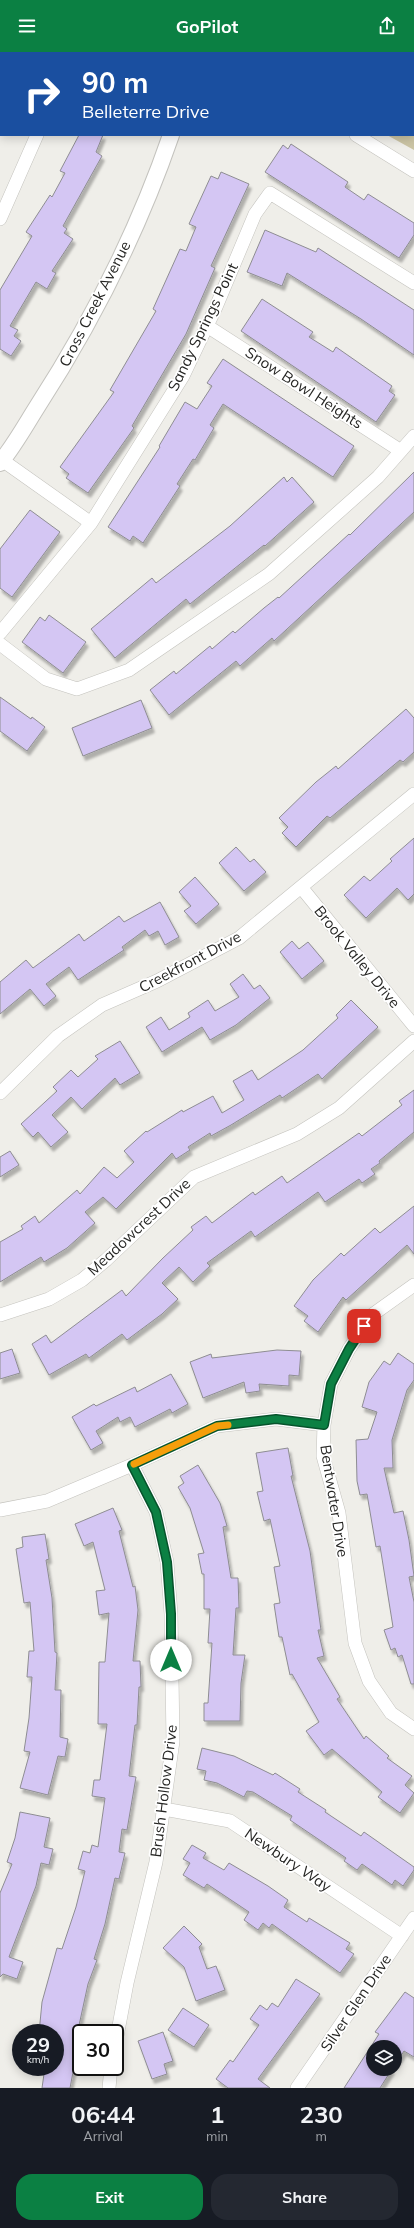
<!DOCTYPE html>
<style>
body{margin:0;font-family:Mulish,sans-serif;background:#242831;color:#f1f3f6;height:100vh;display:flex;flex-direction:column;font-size:15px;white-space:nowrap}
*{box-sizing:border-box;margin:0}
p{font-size:13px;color:#9ea1a6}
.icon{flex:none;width:22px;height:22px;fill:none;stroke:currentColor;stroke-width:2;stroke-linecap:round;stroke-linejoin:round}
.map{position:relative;height:2036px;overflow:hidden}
.side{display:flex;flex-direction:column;background:#171b24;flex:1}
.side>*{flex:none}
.hud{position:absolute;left:0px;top:0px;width:414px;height:84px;box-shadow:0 2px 10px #0003;background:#1a4fa0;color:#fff;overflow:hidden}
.tools{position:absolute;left:366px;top:1988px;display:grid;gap:8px}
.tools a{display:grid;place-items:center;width:36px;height:36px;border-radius:50%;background:#171b24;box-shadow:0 2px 10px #0003;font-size:20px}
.speed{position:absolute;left:12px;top:1972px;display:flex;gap:8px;font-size:20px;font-weight:700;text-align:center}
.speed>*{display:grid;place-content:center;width:52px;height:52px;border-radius:50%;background:#171b24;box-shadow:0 2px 10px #0003;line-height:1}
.speed small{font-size:10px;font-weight:400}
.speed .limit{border:2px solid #111;border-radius:6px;background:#fff;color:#111}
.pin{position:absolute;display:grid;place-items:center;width:34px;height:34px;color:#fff;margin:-17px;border-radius:8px;box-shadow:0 2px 6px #0006}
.me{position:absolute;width:44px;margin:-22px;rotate:0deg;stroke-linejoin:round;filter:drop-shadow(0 0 3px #0008)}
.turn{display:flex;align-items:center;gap:14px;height:84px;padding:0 16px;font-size:18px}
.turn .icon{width:52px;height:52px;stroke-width:2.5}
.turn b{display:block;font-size:28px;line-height:34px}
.eta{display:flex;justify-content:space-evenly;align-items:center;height:68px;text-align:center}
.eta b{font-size:24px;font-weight:700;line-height:28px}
.primary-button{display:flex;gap:8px;margin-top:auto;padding:8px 16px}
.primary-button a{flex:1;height:46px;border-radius:16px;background:#0b8043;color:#fff;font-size:16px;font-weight:700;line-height:46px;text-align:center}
.primary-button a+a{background:#242831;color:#f1f3f6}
header{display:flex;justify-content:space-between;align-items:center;height:52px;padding:0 16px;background:#0b8043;color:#fff;font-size:18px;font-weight:700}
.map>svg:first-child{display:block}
.green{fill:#cbc4a4}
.building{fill:#d4c6f3;stroke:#8e8d92;filter:url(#shadow)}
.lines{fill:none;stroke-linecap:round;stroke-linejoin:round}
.minor-casing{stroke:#c4c3be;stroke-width:14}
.tertiary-casing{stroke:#c4c3be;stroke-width:18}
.minor{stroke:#fff;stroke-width:13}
.tertiary{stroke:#fff;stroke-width:16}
.route-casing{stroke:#07532c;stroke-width:10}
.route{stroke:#0b8043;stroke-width:7}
.slow{stroke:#f59e0b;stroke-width:7}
.labels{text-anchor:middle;stroke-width:3.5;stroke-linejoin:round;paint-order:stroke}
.street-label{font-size:15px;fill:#262624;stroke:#fff}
</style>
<header><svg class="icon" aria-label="menu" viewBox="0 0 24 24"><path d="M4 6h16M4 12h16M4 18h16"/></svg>GoPilot<svg class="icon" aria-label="share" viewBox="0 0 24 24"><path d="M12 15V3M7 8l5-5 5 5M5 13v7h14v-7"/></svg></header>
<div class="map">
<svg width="414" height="2036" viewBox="0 0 414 2036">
<defs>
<filter id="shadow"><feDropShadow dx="2.5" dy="4.5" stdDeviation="1" flood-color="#0004"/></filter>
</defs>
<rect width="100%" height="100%" fill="#efeee9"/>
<path class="green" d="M 231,0 L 414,0 L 414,98 L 387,83 L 413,83 L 413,1 Z"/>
<path class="building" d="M 79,83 L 103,83 L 96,100 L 102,104 L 63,174 L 67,177 L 64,181 L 73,187 L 52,219 L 56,221 L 47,237 L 36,230 L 10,274 L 18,278 L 14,284 L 21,289 L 11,304 L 0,297 L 0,238 L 32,184 L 26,180 L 50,143 L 52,145 L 65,121 L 60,119 Z
M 291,92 L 348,130 L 345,135 L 364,148 L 368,142 L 414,171 L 414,183 L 399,206 L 265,120 L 283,93 L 288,97 Z
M 221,120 L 249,132 L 211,214 L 215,216 L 186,282 L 132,374 L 134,376 L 88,441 L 66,426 L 69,422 L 60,415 L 114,340 L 110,338 L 156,259 L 153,257 L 180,197 L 186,199 L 196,175 L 189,172 L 211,124 L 218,127 Z
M 265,178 L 316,200 L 318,196 L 414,258 L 414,303 L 361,267 L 287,221 L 282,234 L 247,220 Z
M 262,247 L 313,280 L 309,285 L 333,300 L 336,295 L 392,334 L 389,339 L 395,343 L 376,370 L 241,279 Z
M 223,307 L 354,394 L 333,425 L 223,352 L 210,373 L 214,376 L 195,408 L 193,407 L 177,432 L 180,434 L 143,491 L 133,484 L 130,489 L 108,475 L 160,395 L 159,394 L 185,350 L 197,357 L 212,334 L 207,331 Z
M 414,420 L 414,460 L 274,589 L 272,586 L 240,614 L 236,609 L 169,663 L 150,638 L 174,619 L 176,622 L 210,594 L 212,597 L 233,579 L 235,581 L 264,556 L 278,545 L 279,546 L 349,482 L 350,483 Z
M 284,425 L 287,430 L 292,425 L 314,450 L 265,494 L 264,493 L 190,552 L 186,547 L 115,606 L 91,577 L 152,526 L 156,531 L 230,474 Z
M 30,458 L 60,480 L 12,545 L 0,536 L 0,497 Z
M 49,563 L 86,590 L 63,621 L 22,590 L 40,565 L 45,569 Z
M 0,645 L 31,667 L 32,665 L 45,675 L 27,699 L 0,679 Z
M 141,648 L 152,676 L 83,704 L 72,676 Z
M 406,657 L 414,666 L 414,700 L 403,710 L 400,708 L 330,766 L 327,764 L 296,795 L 282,781 L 288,775 L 279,766 L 316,730 L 336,714 L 338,717 Z
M 414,786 L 414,842 L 408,848 L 397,836 L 366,866 L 344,843 L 364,824 L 370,829 L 392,809 L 390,807 Z
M 236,795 L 250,810 L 254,807 L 266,820 L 244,839 L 219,811 Z
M 195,825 L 219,852 L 196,872 L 184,859 L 191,854 L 179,840 Z
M 160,850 L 179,885 L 165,893 L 158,879 L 149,884 L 145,878 L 122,895 L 124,898 L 78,928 L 69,915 L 46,932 L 56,944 L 44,954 L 30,937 L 0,962 L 0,930 L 26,908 L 33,916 L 79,882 L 84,889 L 119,864 L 124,870 Z
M 292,889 L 299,897 L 308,890 L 324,909 L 302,927 L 280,900 Z
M 243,922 L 254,937 L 260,933 L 270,946 L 236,973 L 210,988 L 202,975 L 162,1000 L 146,975 L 161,965 L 169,978 L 190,965 L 188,961 L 208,948 L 215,959 L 239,945 L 230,932 Z
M 351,948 L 378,975 L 322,1027 L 318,1022 L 282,1046 L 280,1043 L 231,1073 L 211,1084 L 210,1081 L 188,1095 L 190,1098 L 176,1107 L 172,1101 L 116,1157 L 103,1145 L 85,1160 L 95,1171 L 67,1196 L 44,1210 L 41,1205 L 0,1230 L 0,1190 L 23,1177 L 21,1174 L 35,1164 L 39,1171 L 77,1138 L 80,1142 L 104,1115 L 117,1126 L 134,1110 L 124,1099 L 146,1079 L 147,1080 L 182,1058 L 183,1060 L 213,1044 L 222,1061 L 244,1048 L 233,1029 L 252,1018 L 258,1028 L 303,998 L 338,966 L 336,963 Z
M 120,989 L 140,1021 L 120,1033 L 115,1026 L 82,1057 L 71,1045 L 52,1063 L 68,1080 L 51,1095 L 38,1080 L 33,1085 L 21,1072 L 57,1039 L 53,1035 L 71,1018 L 78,1025 L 98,1007 L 95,1004 Z
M 414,1038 L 414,1080 L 379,1109 L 380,1111 L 371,1117 L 375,1122 L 362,1131 L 359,1127 L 325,1150 L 318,1140 L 255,1185 L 251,1179 L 207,1211 L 210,1214 L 193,1230 L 179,1215 L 162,1231 L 178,1247 L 162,1262 L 127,1288 L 122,1282 L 89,1306 L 86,1302 L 49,1323 L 32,1292 L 46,1283 L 51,1291 L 122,1238 L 126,1244 L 163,1206 L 193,1178 L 191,1175 L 206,1164 L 212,1171 L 253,1140 L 255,1143 L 282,1124 L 287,1131 L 359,1081 L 362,1084 L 402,1053 L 399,1049 Z
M 10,1099 L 19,1113 L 0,1125 L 0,1105 Z
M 414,1154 L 414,1202 L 407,1193 L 346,1248 L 343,1245 L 318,1280 L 304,1269 L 308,1264 L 294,1254 L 313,1228 L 341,1201 L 344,1204 L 375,1176 L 380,1181 Z
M 12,1297 L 20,1321 L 0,1327 L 0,1301 Z
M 277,1298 L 301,1299 L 299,1324 L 289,1323 L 289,1334 L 259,1332 L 260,1339 L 246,1341 L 244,1330 L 203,1346 L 190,1310 L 211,1302 L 212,1306 Z
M 398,1301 L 414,1312 L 414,1328 L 407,1338 L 392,1388 L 393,1416 L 384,1416 L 394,1461 L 403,1459 L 409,1488 L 414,1524 L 409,1525 L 414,1550 L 414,1632 L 411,1632 L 402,1603 L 398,1605 L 395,1596 L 391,1598 L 384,1578 L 393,1575 L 380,1494 L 376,1495 L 367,1442 L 360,1443 L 357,1429 L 356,1388 L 368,1387 L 377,1360 L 362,1355 L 369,1330 L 384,1309 L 390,1313 Z
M 171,1322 L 188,1352 L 172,1361 L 170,1357 L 135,1375 L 130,1365 L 120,1370 L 118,1365 L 96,1379 L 103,1391 L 91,1398 L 72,1365 L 94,1352 L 96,1354 L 135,1335 L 137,1340 Z
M 288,1396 L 293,1424 L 291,1424 L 310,1499 L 321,1578 L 318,1578 L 324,1604 L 317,1606 L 340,1645 L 337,1647 L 364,1687 L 366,1684 L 389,1704 L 387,1706 L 412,1724 L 405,1733 L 414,1741 L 400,1761 L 378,1745 L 382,1740 L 332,1697 L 324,1703 L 306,1679 L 319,1670 L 292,1622 L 290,1623 L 282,1585 L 279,1585 L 274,1552 L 280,1551 L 274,1515 L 280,1514 L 270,1467 L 264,1469 L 257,1440 L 263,1439 L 256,1401 Z
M 198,1413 L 220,1451 L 227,1474 L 223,1475 L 231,1526 L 238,1526 L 239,1556 L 236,1556 L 233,1603 L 245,1603 L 241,1631 L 240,1669 L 204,1669 L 204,1651 L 208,1651 L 212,1591 L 208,1591 L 210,1557 L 204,1557 L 204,1522 L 202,1522 L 198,1502 L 204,1501 L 190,1456 L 178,1435 L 184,1431 L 180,1424 Z
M 113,1456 L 122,1478 L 119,1479 L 133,1535 L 135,1534 L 138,1558 L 133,1609 L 140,1609 L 141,1635 L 139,1635 L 137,1673 L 135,1673 L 129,1724 L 136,1725 L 127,1778 L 122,1777 L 119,1800 L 125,1801 L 119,1827 L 115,1826 L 105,1872 L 94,1907 L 97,1908 L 88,1932 L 78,1978 L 81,1978 L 70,2036 L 42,2036 L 45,2015 L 55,2015 L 55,1981 L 39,1981 L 42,1950 L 57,1896 L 62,1897 L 76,1855 L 85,1819 L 78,1817 L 83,1799 L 90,1801 L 92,1793 L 98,1795 L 105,1746 L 92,1744 L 94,1728 L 100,1728 L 107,1672 L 98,1672 L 99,1610 L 105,1610 L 109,1561 L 99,1563 L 96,1539 L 105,1538 L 93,1490 L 84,1494 L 75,1472 Z
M 45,1482 L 49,1507 L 46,1508 L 52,1546 L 55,1600 L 57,1601 L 55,1638 L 61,1638 L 60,1685 L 68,1687 L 65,1705 L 58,1704 L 48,1743 L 20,1736 L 30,1700 L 24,1699 L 29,1666 L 32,1625 L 27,1625 L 29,1599 L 34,1599 L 30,1550 L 24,1551 L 16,1497 L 23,1495 L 22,1485 Z
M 202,1696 L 234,1704 L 273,1723 L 275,1721 L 300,1737 L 298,1740 L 326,1758 L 325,1760 L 361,1784 L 364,1780 L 414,1815 L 414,1818 L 403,1834 L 395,1828 L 392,1833 L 362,1812 L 357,1818 L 344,1809 L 346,1806 L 290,1768 L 292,1764 L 253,1740 L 247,1739 L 244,1745 L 217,1731 L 204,1728 L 206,1719 L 197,1717 Z
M 20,1760 L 50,1766 L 44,1795 L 53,1797 L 49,1813 L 41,1811 L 36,1834 L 9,1905 L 23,1910 L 17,1927 L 3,1922 L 0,1925 L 0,1841 L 12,1812 L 7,1810 L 15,1786 Z
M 192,1793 L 206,1801 L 203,1806 L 224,1818 L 229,1811 L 268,1834 L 288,1848 L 284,1855 L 307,1870 L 309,1866 L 350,1891 L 346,1897 L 354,1902 L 340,1921 L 272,1872 L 269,1876 L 263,1871 L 258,1878 L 244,1868 L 249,1860 L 207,1832 L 204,1836 L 183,1823 L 190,1811 L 183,1807 Z
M 184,1874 L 202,1892 L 199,1895 L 207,1917 L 216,1914 L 225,1938 L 196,1949 L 184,1915 L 163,1896 Z
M 296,1927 L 320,1942 L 258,2027 L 270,2036 L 228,2036 L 216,2027 L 230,2008 L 233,2010 L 259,1973 L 250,1967 L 260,1953 L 267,1958 L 272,1951 L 278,1955 Z
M 405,1940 L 414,1946 L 414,2005 L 404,1999 L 395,2013 L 395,1995 L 373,1995 L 373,2017 L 392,2017 L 380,2036 L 344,2036 L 379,1982 L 375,1980 Z
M 183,1956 L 209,1973 L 194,1995 L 168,1978 Z
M 163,1980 L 173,2009 L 164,2012 L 167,2022 L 152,2027 L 138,1989 Z"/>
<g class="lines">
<g class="minor-casing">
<path id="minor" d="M 132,0 L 136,1
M 67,1 L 68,0
M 356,83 L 414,119
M 0,167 L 37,83
M 207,274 L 401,399
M 2,408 L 91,471
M 0,581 L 91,471 L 183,324 L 216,255 L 255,162 L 270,141 L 414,231
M 0,592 L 46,627 L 77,637 L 129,618 L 269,522 L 378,425 L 414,384
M 301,835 L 414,974
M 0,1041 L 58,984 L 102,953 L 157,929 L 239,886 L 414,742
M 414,1233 L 372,1263 L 349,1297 L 331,1332 L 324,1373 L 323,1404 L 339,1461 L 355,1591 L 369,1629 L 391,1661 L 414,1677
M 0,1263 L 49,1247 L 82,1228 L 106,1208 L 194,1125 L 297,1082 L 339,1056 L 414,989
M 0,1458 L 47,1449 L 132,1413 L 217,1374 L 276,1367 L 324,1373
M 164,1757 L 230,1769 L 402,1884
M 115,1995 L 127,1931 L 156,1810 L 173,1689 L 171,1562 L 167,1510 L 156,1460 L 132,1413
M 109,2036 L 111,2015
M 297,2036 L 414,1866"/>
</g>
<g class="tertiary-casing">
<path id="tertiary" d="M 198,1 L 199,0
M 0,411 C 14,394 25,374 37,355 C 92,270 138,179 171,83"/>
</g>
<use href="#minor" class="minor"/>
<use href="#tertiary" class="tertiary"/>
</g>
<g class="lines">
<g class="route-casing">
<path id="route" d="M 171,1608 L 171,1562 L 167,1510 L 156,1460 L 132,1413 L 217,1374 L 276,1367 L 324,1373 L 331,1332 L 349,1297 L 364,1274"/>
</g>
<use href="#route" class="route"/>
<path class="slow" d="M 134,1412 L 217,1374 L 228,1373"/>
</g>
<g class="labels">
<g class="street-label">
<text transform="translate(95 252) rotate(-63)" y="5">Cross Creek Avenue</text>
<text transform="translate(203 275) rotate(-64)" y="5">Sandy Springs Point</text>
<text transform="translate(304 336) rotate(33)" y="5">Snow Bowl Heights</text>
<text transform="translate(357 905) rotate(51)" y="5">Brook Valley Drive</text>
<text transform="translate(190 910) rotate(-28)" y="5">Creekfront Drive</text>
<text transform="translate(139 1175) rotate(-43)" y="5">Meadowcrest Drive</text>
<text transform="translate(334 1449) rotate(81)" y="5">Bentwater Drive</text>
<text transform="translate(164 1739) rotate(-83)" y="5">Brush Hollow Drive</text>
<text transform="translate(288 1808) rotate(34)" y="5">Newbury Way</text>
<text transform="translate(356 1951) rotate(-56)" y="5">Silver Glen Drive</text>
</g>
</g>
</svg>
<div class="tools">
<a><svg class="icon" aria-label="layers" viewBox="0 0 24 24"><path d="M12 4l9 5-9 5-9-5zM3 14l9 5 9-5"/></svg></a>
</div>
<div class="speed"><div>29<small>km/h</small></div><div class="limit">30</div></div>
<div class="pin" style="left:364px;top:1274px;background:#d93025"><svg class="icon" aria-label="arrive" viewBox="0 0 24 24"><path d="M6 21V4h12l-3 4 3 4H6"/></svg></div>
<svg class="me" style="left:171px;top:1608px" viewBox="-20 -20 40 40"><circle r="19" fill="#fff"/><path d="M0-13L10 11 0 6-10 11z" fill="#0b8043"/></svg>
<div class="hud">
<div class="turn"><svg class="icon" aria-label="right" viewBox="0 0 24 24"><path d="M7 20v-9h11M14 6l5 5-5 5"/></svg><div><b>90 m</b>Belleterre Drive</div></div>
</div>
</div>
<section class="side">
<div class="eta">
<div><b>06:44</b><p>Arrival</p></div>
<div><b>1</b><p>min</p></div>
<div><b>230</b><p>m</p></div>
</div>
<div class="primary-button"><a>Exit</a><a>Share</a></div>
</section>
